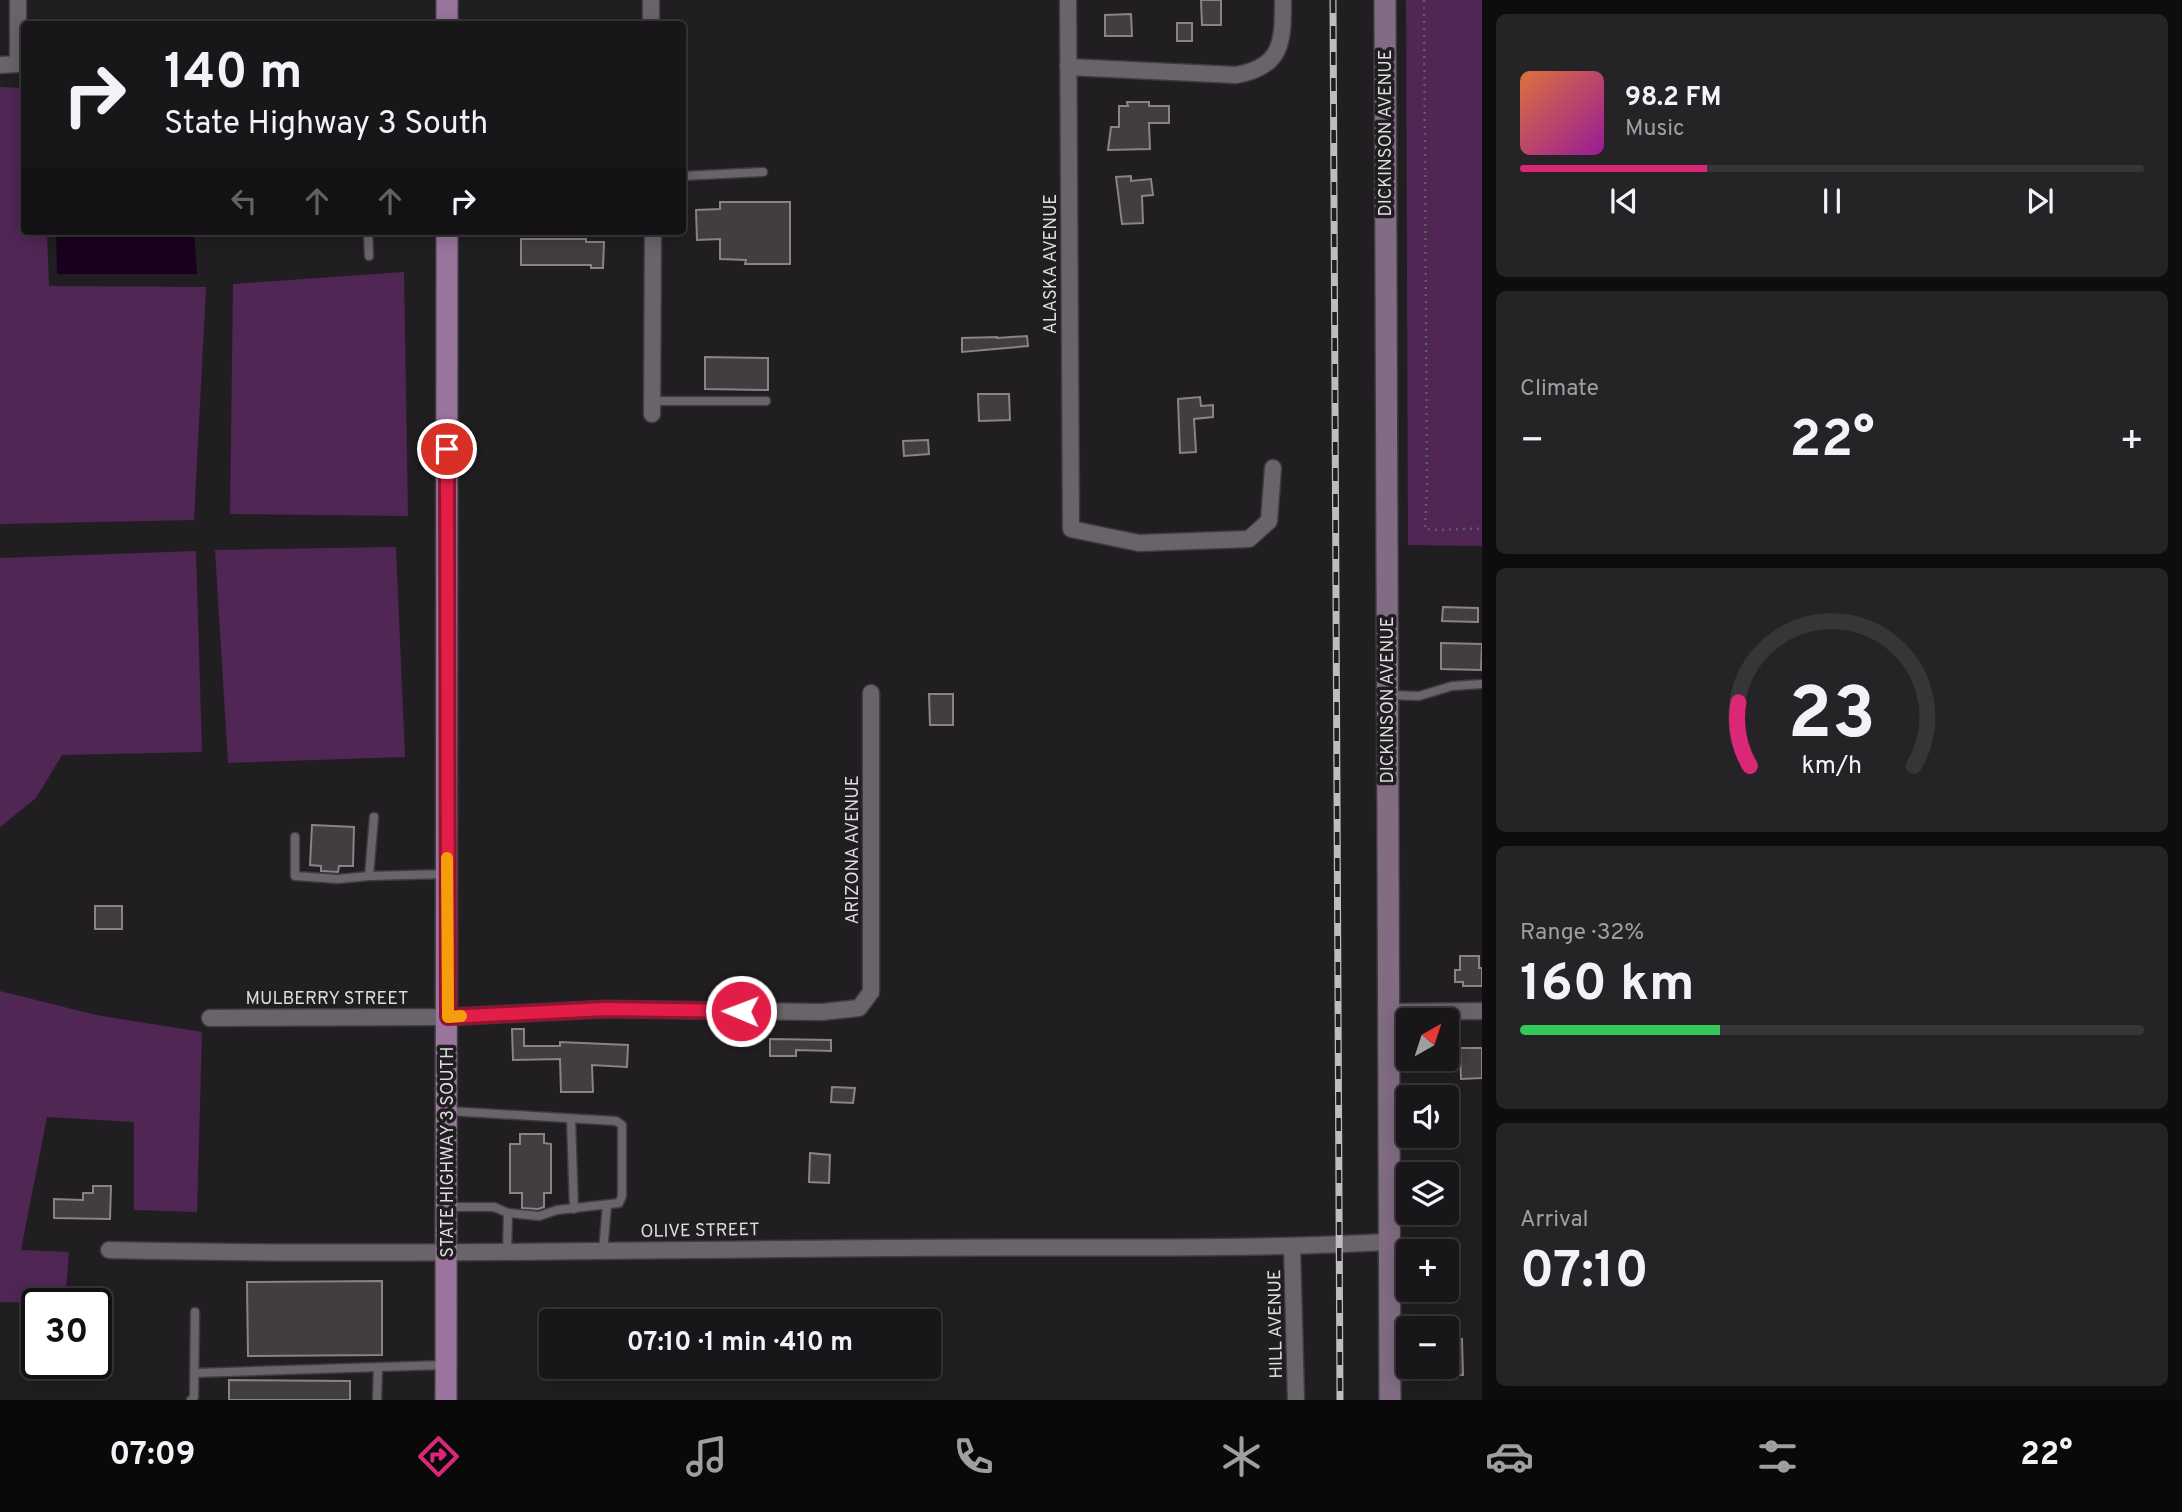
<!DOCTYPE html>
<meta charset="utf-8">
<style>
:root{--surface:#191619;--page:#262326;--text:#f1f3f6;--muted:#9f9fa2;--line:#373538;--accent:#db2777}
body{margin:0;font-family:Overpass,sans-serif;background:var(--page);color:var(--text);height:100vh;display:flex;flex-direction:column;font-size:26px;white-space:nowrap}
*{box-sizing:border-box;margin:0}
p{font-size:23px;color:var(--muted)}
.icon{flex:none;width:38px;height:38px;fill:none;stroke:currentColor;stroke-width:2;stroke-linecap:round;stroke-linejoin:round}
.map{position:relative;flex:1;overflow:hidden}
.drawer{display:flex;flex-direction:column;gap:14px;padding:14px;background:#0e0c0e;width:700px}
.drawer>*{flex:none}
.guide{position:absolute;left:21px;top:21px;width:665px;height:214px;border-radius:7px;box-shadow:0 4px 18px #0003,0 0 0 2px var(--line);background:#191619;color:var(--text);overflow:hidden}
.needle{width:46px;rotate:39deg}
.tools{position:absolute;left:1396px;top:1008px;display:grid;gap:14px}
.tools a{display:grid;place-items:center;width:63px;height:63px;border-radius:7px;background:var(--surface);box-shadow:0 4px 18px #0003,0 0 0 2px var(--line);font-size:35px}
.speed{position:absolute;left:21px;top:1288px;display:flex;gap:14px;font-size:35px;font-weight:700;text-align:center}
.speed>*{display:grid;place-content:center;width:91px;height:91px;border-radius:50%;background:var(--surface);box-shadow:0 4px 18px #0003,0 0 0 2px var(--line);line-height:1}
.speed .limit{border:4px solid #111;border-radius:10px;background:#fff;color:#111}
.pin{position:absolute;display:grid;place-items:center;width:60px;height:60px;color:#fff;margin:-30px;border:4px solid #fff;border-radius:50%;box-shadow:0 2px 7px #0007}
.me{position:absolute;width:77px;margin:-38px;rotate:271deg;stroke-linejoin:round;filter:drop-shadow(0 0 5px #0008)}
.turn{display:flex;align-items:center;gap:24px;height:147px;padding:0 28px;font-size:32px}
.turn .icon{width:91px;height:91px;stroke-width:2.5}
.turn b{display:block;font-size:49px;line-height:60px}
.lanes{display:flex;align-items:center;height:66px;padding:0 28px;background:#0003;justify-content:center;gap:35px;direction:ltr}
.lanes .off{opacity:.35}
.big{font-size:52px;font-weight:700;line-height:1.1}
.drawer .card{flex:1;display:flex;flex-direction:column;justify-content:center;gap:10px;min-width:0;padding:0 24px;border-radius:10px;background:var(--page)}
.drawer .dial{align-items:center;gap:0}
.dial svg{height:182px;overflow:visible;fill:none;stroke:var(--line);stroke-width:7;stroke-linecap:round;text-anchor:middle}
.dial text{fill:var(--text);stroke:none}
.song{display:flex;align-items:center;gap:21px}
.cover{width:84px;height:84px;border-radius:10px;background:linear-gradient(135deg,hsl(20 70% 55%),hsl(300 70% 35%))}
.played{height:7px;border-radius:4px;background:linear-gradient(90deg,var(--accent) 30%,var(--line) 30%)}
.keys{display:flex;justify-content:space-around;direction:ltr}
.heat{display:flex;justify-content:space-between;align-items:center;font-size:38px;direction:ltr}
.charge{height:10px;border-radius:5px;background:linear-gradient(90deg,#34c759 32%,var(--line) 0)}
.trip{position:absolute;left:539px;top:1309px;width:402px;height:70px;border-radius:7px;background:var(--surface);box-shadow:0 4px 18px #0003,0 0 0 2px var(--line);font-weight:700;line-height:70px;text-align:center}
.menu{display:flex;height:112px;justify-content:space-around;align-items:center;background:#0a090a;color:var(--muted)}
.menu .icon{width:49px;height:49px}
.menu .on{color:var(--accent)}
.menu b{font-size:32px;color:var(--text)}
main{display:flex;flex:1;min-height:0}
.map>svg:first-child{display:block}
.green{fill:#502655}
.water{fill:#19001e}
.building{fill:#413d41;stroke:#878387;stroke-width:2}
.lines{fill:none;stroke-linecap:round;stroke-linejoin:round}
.lane-casing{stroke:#3d3b3e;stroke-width:11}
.street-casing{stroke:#3d3b3e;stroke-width:19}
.secondary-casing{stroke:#3d3b3e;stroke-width:24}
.primary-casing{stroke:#3d3b3e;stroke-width:24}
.path{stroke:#605d60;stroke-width:2.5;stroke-dasharray:2 5;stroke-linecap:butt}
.lane{stroke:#686469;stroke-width:8}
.street{stroke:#686469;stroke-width:16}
.secondary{stroke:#816c83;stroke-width:21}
.primary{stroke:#99759e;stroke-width:21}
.rail-casing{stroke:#bebcbf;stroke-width:7}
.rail{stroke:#211e21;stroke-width:4.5;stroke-dasharray:13;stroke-linecap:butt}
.route-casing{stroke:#92132f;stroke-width:18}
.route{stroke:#e11d48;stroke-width:12}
.slow{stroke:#f59e0b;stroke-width:12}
.labels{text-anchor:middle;stroke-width:7;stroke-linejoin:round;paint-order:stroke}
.street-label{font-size:18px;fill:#dedcdf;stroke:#211e21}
</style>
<main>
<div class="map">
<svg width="1482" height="1400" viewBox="0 0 1482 1400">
<rect width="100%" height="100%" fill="#211e21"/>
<g class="green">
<path d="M1406,0H1482V546L1408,545Z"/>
<path d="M0,87L24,88V231H47L49,286L206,287L194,520L0,524Z"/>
<path d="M404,272L408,516L230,514L233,284Z"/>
<path d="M396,547L405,757L228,763L215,550Z"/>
<path d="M196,551L202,752L62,755L36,798L0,827V558Z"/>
<path d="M0,991L96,1015L202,1032L197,1212L134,1210V1122L47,1117L21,1250L69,1252L65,1304L0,1302Z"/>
</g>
<path class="water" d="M56,231H194L197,274H57Z"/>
<g class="building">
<path d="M1201,0H1221V25H1202Z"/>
<path d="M1131,14L1132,36H1105V15Z"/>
<rect x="1177" y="23" width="15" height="18"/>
<path d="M1127,102H1149V106H1169V123H1149L1150,149L1108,150L1111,127H1119V106H1128Z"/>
<path d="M1131,176V181L1151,179L1153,195L1142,196L1143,223L1122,224L1116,177Z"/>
<path d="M720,202H790V264H745L746,260L720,259V239L697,240L696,210L720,209Z"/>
<path d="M521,239H586V242H604L603,268H591V265H521Z"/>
<path d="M1027,336L1028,346L962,352V338L997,337V338Z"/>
<path d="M705,357L768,358V390L705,389Z"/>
<path d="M978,394H1009L1010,420L979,421Z"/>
<path d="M1200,397L1201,406L1213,405V417L1194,419L1196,452L1180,453L1178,399Z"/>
<path d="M928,440L929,454L904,456L903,441Z"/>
<path d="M1443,607L1478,608V622L1442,621Z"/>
<path d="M1441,643L1482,644L1481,670L1441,669Z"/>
<path d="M929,694H953V725H930Z"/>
<path d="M312,825L354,827L353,866H339L338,872L321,871V866L310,865Z"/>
<rect x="95" y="906" width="27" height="23"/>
<path d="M1460,956H1479V968H1482V986H1463V982H1455V970H1460Z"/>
<path d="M512,1029H524V1046H560V1042L628,1045L627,1067L592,1065L593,1092H561L560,1059L513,1060Z"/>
<path d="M770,1039L831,1040V1051L796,1050V1056H770Z"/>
<path d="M1460,1048H1482V1078L1461,1079Z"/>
<path d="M832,1087L855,1088L853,1103L831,1102Z"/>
<path d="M520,1134H544V1143L551,1144V1193H544V1207L538,1209L522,1208V1193H510V1144H520Z"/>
<path d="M810,1153L830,1155L829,1183L809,1182Z"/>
<path d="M93,1186H111L110,1219L54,1218V1199L83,1200V1193H93Z"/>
<path d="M382,1281V1355L248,1356L247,1282Z"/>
<path d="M1447,1339H1462L1463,1375H1447Z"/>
<path d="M229,1380L350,1381V1400H229Z"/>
</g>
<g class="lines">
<g class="lane-casing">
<g id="lane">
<path d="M682,176L763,172"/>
<path d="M368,231L369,256"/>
<path d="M652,401H766"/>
<path d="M1390,695L1419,696L1452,686L1482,684"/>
<path d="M374,817L369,876L445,874"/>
<path d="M295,837V876L338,879L369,876"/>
<path d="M448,1111L616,1121L622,1125V1196L619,1203L557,1210L539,1216L508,1213L494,1207H449"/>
<path d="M571,1119L574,1209"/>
<path d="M603,1251L607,1205"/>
<path d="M507,1252L508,1213"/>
<path d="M195,1373L444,1365"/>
<path d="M191,1400L194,1397L195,1312"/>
<path d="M377,1400L378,1367"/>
</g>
</g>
<g class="street-casing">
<g id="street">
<path d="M651,0V24"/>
<path d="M1068,0L1071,529L1139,543L1249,539L1269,521L1273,468"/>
<path d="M0,65L18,64V0"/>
<path d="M1068,67L1236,75C1283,67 1283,41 1283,0"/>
<path d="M652,414L653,231"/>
<path d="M1388,1012L1482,1011"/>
<path d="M210,1018L448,1017L606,1009L822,1012L859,1008L871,992V693"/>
<path d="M1292,1247L1296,1400"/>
<path d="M109,1250C368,1256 628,1250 887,1248C1054,1246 1221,1251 1388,1242"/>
</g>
</g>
<g class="secondary-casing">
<path id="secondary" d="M1385,0L1390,1400"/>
</g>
<g class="primary-casing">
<g id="primary">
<path d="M447,0V24"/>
<path d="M446,1400L447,231"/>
</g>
</g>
<path class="path" d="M1424,0L1427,484L1425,529C1444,531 1463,528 1482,529"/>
<use href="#lane" class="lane"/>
<use href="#street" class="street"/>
<use href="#secondary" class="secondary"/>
<use href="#primary" class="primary"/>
<g class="rail-casing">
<path id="rail" d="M1333,0L1340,1400"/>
</g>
<use href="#rail" class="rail"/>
</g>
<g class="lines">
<g class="route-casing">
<path id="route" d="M447,449L448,1017L606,1009L741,1011"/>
</g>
<use href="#route" class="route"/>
<path class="slow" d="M447,858L448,1017L461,1016"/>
</g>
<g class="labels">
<g class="street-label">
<text transform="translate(1385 133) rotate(-90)" y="6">DICKINSON AVENUE</text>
<text transform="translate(1050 264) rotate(-90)" y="6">ALASKA AVENUE</text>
<text transform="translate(1387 700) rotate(-90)" y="6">DICKINSON AVENUE</text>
<text transform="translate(852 850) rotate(-90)" y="6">ARIZONA AVENUE</text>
<text x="327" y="1004">MULBERRY STREET</text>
<text transform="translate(447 1152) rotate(-90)" y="6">STATE HIGHWAY 3 SOUTH</text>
<text transform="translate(700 1230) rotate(-1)" y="6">OLIVE STREET</text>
<text transform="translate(1275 1324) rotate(-91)" y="6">HILL AVENUE</text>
</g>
</g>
</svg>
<div class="tools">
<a><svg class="needle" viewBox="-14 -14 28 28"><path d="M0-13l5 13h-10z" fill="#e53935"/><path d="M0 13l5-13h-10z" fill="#9f9fa2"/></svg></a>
<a><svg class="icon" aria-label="sound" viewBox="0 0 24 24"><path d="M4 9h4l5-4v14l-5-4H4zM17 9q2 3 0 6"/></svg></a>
<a><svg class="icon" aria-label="layers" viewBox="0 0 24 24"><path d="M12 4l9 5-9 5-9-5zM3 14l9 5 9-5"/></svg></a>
<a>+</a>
<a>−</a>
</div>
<div class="speed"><div class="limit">30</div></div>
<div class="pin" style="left:447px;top:449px;background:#d93025"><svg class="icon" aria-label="arrive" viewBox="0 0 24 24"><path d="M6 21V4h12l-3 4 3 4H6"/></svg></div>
<svg class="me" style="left:741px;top:1011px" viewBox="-20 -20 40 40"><circle r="17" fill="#e11d48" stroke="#fff" stroke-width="3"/><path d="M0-11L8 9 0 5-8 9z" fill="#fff"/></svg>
<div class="trip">07:10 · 1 min · 410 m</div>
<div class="guide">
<div class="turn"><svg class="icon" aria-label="right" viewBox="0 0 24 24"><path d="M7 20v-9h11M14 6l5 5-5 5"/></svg><div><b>140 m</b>State Highway 3 South</div></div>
<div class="lanes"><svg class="icon off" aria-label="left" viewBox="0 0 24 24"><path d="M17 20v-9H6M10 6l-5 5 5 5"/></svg><svg class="icon off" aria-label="ahead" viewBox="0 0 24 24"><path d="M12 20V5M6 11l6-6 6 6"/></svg><svg class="icon off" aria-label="ahead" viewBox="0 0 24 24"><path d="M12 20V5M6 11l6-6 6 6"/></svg><svg class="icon" aria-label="right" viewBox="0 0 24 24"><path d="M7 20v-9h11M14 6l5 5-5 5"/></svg></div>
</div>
</div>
<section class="drawer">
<div class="card">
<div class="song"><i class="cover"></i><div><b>98.2 FM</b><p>Music</p></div></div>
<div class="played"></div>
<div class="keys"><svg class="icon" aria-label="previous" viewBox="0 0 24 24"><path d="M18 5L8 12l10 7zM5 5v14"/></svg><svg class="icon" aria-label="pause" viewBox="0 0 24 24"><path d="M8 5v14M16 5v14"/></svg><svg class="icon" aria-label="next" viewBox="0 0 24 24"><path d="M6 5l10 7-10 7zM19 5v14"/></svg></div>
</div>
<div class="card"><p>Climate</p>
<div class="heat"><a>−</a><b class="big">22°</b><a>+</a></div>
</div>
<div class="card dial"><svg viewBox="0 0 100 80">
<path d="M14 69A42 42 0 1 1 86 69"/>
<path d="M14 69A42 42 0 0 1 9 41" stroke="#db2777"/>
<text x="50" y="56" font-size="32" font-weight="700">23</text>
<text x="50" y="72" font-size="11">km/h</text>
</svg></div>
<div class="card"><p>Range · 32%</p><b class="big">160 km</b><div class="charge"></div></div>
<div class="card"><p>Arrival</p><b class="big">07:10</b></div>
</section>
</main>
<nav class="menu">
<b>07:09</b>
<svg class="icon on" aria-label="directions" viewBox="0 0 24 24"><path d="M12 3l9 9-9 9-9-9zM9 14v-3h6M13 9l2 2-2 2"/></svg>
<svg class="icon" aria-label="music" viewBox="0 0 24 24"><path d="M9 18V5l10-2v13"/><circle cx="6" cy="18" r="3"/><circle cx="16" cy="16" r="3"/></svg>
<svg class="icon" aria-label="phone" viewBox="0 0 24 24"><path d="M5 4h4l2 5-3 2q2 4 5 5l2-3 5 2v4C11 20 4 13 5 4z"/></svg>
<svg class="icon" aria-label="climate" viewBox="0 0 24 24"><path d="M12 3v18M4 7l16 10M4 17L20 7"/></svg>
<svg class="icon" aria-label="car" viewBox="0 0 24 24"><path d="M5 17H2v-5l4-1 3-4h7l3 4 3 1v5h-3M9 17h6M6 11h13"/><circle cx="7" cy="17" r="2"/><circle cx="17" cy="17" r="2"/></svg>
<svg class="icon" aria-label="filters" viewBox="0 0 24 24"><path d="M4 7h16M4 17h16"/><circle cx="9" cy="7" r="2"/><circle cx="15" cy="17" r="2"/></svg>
<b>22°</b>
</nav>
